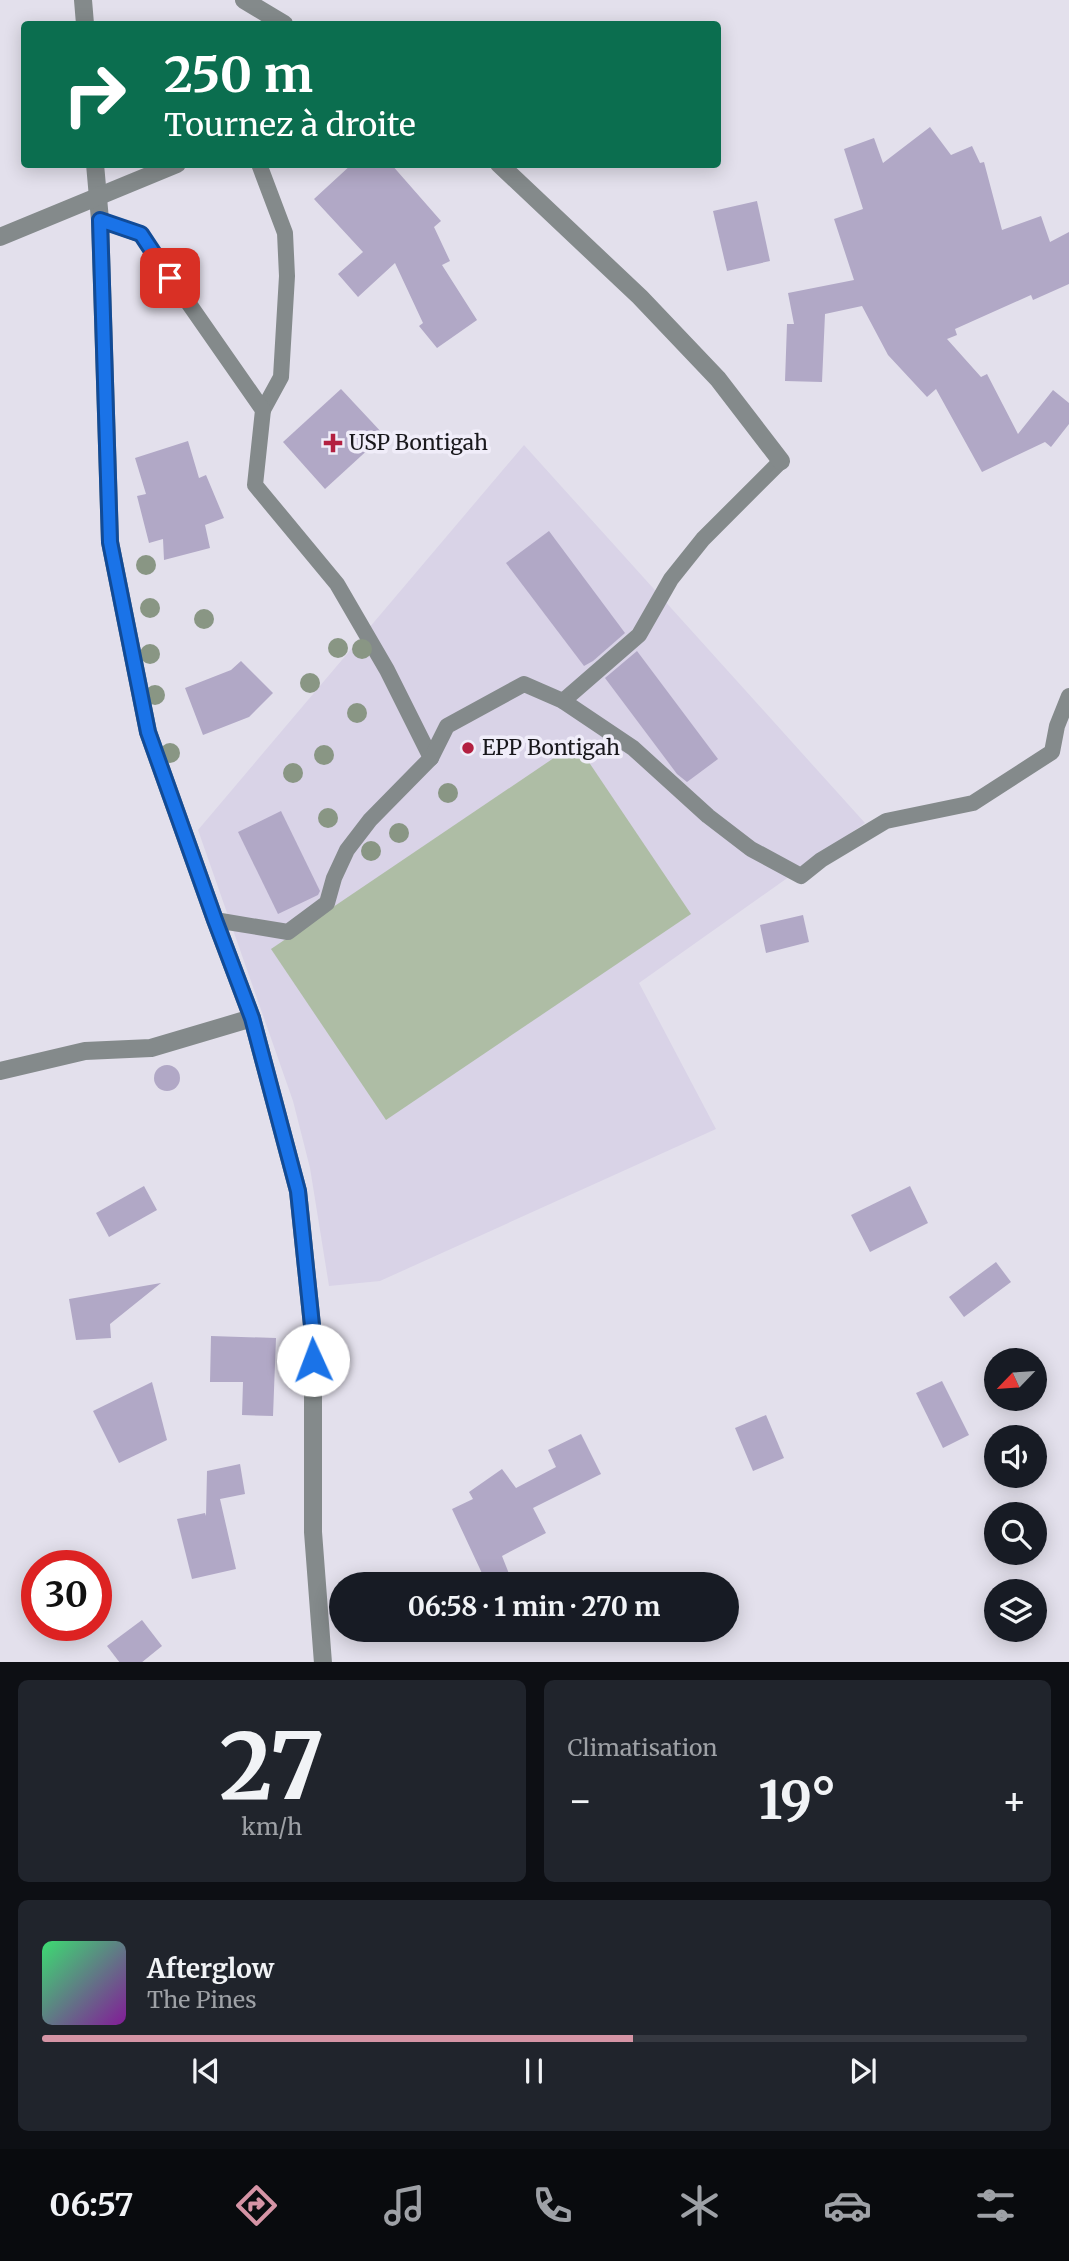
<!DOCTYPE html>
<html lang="fr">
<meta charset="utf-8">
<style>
:root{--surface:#171b24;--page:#20242c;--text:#f1f3f6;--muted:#9ea1a6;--line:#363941;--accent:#d594a5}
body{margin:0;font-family:Merriweather,serif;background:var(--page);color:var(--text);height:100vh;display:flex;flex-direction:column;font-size:26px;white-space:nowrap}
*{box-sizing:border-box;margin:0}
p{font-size:23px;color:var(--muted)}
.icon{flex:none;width:38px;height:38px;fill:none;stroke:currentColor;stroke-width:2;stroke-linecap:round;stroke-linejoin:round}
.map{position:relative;height:1662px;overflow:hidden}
.drawer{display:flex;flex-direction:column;gap:18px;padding:18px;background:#0d0f14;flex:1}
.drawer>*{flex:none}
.guide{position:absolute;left:21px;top:21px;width:700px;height:147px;border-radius:7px;box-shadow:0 4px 18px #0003;background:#0b6e4f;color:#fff;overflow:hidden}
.needle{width:46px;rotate:245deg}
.controls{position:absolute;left:984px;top:1348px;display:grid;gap:14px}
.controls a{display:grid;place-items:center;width:63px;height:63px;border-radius:50%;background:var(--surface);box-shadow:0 4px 18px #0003;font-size:35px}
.speed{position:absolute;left:21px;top:1550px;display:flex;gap:14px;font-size:35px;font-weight:700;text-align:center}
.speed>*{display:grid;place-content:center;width:91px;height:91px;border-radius:50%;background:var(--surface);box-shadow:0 4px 18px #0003;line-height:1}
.speed .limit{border:10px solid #d22;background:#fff;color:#111}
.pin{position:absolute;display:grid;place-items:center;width:60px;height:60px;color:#fff;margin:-30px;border-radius:14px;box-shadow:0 4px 10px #0006}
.me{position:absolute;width:77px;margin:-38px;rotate:358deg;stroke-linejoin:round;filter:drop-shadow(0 0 5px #0008)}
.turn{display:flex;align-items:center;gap:24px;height:147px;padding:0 28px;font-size:32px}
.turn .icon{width:91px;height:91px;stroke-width:2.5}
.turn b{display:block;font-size:49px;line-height:60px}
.big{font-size:52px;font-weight:700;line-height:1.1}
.drawer .widget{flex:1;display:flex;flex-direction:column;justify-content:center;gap:10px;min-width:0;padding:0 24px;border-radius:10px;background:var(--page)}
.drawer .dial{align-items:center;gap:0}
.dial b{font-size:91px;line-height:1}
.song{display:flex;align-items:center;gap:21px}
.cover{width:84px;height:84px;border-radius:10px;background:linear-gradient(135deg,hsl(140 70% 55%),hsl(290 70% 35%))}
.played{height:7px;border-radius:4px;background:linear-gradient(90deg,var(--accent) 60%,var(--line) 60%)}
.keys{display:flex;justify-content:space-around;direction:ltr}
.heat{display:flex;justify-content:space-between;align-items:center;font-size:38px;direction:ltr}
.drawer .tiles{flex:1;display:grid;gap:18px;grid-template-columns:1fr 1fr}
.widget:last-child{grid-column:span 2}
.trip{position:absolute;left:329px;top:1572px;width:410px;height:70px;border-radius:35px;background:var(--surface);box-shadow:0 4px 18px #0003;font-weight:700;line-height:70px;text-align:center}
.tabs{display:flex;height:112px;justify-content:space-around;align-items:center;background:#090b0e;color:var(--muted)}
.tabs .icon{width:49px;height:49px}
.tabs .selected{color:var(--accent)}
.tabs b{font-size:32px;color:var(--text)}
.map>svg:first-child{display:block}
.built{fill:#d9d3e7}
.green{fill:#aebda5}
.building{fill:#b1a8c6}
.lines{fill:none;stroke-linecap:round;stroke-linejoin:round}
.lane{stroke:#848a8b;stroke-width:16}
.street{stroke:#848a8b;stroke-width:18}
.tree{fill:#899684}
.route-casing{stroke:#114b97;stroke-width:18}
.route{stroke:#1a73e8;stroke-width:12}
.poi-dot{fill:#b32041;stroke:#f0edf9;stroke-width:2.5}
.labels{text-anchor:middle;stroke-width:7;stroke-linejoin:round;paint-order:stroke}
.poi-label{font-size:21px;fill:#19181c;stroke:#f0edf9;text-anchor:start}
</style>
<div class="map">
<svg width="1069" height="1663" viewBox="0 0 1069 1663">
<rect width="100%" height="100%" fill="#e3e0ec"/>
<path class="built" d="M524,445L865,823L639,983L716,1129L380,1281L329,1286L310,1168L293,1101L198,830Z"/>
<path class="green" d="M576,743L691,914L386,1120L271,949Z"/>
<g class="building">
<path d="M930,127L951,155L972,146L980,163L984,162L1002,230L1041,216L1050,242L1069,232V284L1033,300L1031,295L955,329L957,335L947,339L981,377L987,374L1018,434L1053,390L1069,403V424L1051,447L1045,442L982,472L936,389L927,397L888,355L862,306L825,314L822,382L785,381L787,324H794L788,293L854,280L834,219L863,209L844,149L874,138L883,163Z"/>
<path d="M352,164H391L441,221L434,227L450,261L442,265L477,320L437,348L419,326L423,323L395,263L358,297L338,274L363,252L314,199Z"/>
<path d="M757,201L770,261L727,271L713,211Z"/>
<path d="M341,389L384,435L325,489L283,442Z"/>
<path d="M188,441L199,478L206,475L224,518L205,525L210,548L164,560L163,539L149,543L137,496L146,494L135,458Z"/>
<path d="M549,531L625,633L593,661L584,666L506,563Z"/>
<path d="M637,651L718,759L687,782L677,774L605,678Z"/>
<path d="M241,661L273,693L249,717L203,735L185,688L231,670Z"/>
<path d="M281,811L320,891L318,895L278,914L238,832Z"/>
<path d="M803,915L809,942L766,953L760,925Z"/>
<circle cx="167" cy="1078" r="13"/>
<path d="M144,1186L157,1210L109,1237L96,1213Z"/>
<path d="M910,1186L928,1223L870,1252L851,1215Z"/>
<path d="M996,1262L1011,1282L964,1317L949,1297Z"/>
<path d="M161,1283L110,1324L111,1338L76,1340L69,1299Z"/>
<path d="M211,1336L276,1338L273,1416L242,1415L243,1382H210Z"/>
<path d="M942,1381L969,1435L943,1448L916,1393Z"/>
<path d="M152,1382L167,1440L119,1463L93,1411Z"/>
<path d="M766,1415L784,1458L753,1471L735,1428Z"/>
<path d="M581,1434L601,1474L533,1508L546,1533L502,1556L513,1584H487L452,1509L473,1499L469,1492L502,1469L516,1488L556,1467L548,1450Z"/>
<path d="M240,1464L245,1494L220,1499L236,1569L192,1579L177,1519L205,1513L206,1516L207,1471Z"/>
<path d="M142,1620L162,1646L141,1663H120L107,1646Z"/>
</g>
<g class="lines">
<g class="lane">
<path d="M259,164L285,233L287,276L281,377L263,410"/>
<path d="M100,220L141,235L263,410L255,485L337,584L387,670L431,758"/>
<path d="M563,701L639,635L671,579L703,539L781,461"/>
<path d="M215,920L288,932L327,903L334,878L347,850L370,820L431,758L447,726L524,684L563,701L633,748L708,816L751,849L801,876L821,860L886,821L973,803L1052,752L1057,726L1069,696"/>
</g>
<g class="street">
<path d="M83,0L85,24"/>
<path d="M244,0L284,24"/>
<path d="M95,164L100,220L110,542L148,732L215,920L252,1018L298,1191L313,1335V1532L323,1663"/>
<path d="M499,164L640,297L718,379L781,461"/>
<path d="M0,237L177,164"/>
<path d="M0,1071L85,1051L151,1048L252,1018"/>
</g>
</g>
<g class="tree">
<circle cx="146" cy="565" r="10"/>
<circle cx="150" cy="608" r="10"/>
<circle cx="204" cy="619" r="10"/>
<circle cx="338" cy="648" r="10"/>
<circle cx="362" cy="649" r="10"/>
<circle cx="150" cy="654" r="10"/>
<circle cx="310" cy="683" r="10"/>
<circle cx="155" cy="695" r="10"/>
<circle cx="357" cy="713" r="10"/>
<circle cx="170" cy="753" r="10"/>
<circle cx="324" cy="755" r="10"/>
<circle cx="293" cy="773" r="10"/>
<circle cx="448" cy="793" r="10"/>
<circle cx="328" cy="818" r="10"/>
<circle cx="399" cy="833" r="10"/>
<circle cx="371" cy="851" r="10"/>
</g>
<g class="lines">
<g class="route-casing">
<path id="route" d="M170,278L141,234L100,220L110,542L148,732L215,920L252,1018L298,1191L313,1335V1360"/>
</g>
<use href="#route" class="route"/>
</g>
<g class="poi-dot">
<path d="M329.5 432.5h7v7h7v7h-7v7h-7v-7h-7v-7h7z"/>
<circle cx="468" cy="748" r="7"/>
</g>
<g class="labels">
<g class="poi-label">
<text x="349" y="450">USP Bontigah</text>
<text x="482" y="755">EPP Bontigah</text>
</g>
</g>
</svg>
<div class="controls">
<a><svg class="needle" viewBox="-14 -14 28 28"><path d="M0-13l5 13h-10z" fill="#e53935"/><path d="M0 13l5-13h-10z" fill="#9ea1a6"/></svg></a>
<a><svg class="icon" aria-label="sound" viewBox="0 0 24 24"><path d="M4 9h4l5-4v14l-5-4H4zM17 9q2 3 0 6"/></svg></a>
<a><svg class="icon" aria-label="search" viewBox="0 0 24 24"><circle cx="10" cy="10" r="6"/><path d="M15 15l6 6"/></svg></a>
<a><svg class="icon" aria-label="layers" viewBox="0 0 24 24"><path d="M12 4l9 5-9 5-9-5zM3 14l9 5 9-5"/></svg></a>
</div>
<div class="speed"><div class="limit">30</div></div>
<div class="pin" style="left:170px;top:278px;background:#d93025"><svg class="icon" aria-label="arrive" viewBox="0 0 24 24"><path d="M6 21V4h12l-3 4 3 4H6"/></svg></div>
<svg class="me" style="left:313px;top:1360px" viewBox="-20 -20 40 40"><circle r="19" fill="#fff"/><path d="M0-13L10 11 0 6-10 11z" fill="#1a73e8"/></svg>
<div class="trip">06:58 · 1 min · 270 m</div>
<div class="guide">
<div class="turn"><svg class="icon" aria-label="right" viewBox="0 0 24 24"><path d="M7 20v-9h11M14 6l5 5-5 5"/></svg><div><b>250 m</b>Tournez à droite</div></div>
</div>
</div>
<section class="drawer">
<div class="tiles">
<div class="widget dial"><b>27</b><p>km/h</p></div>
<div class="widget"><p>Climatisation</p>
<div class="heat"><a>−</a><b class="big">19°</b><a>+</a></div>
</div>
<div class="widget">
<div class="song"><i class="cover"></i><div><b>Afterglow</b><p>The Pines</p></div></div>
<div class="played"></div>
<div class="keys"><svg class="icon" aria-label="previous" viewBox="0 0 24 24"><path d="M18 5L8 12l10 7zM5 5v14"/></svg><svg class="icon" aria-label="pause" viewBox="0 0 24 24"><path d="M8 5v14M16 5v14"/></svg><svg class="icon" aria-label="next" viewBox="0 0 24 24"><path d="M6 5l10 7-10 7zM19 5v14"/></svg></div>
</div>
</div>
</section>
<nav class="tabs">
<b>06:57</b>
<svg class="icon selected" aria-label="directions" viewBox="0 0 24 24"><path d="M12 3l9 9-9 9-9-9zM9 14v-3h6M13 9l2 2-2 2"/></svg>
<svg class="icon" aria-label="music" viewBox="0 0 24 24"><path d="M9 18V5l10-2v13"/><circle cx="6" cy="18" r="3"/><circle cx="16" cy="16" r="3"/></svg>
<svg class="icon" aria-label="phone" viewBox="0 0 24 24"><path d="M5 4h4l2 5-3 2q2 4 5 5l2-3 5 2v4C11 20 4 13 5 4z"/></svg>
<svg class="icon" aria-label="climate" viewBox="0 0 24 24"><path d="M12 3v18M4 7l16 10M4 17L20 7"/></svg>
<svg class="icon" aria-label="car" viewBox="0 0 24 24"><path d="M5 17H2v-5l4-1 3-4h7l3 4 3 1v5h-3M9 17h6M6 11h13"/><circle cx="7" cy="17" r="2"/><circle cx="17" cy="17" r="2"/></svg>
<svg class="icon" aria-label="filters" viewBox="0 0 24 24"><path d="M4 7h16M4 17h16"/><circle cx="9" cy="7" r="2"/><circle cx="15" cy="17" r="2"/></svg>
</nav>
